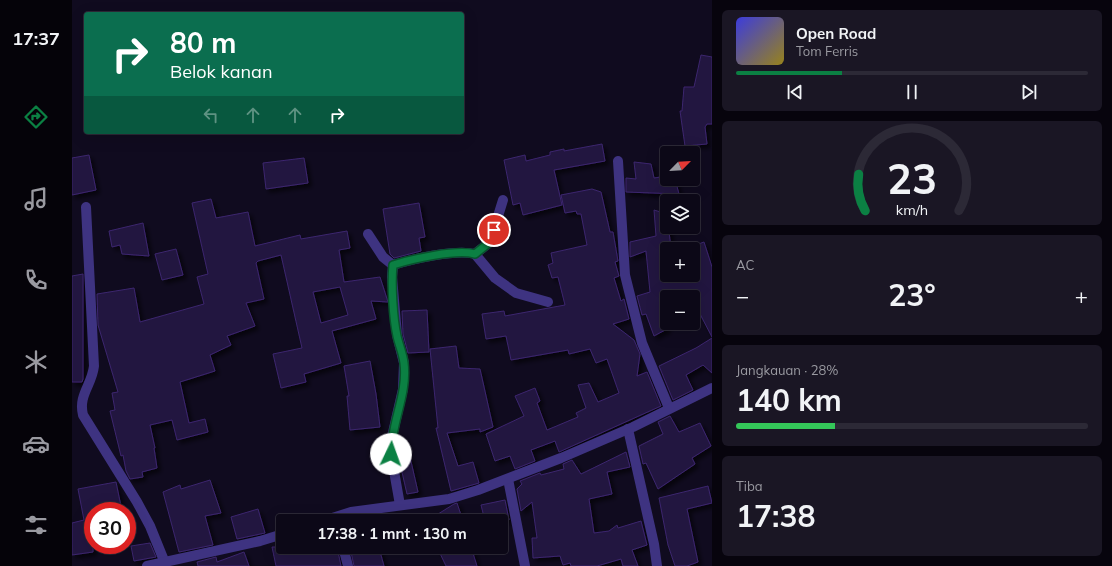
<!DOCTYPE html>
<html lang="id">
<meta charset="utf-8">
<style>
:root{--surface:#0c0817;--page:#1a1624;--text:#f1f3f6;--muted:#9a9aa1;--line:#2c2936;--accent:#0b8043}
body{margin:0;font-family:Mulish,sans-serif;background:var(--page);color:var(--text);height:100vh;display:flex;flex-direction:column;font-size:15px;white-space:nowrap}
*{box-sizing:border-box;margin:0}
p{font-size:13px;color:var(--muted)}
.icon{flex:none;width:22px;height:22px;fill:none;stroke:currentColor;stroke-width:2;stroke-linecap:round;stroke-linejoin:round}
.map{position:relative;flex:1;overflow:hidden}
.side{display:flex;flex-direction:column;gap:10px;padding:10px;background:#07040d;width:400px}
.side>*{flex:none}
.banner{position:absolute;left:12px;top:12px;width:380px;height:122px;border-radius:4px;box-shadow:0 4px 16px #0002,0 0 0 1px var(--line);background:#0b6e4f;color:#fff;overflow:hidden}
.needle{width:26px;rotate:66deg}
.fabs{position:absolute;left:588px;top:146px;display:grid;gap:8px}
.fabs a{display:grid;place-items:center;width:40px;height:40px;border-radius:4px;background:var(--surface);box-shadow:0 4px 16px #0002,0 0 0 1px var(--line);font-size:20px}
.speed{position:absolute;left:12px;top:502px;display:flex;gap:8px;font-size:20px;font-weight:700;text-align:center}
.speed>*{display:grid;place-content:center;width:52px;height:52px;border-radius:50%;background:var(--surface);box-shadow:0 4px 16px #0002,0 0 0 1px var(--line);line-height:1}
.speed .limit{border:6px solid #d22;background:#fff;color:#111}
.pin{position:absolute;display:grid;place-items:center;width:34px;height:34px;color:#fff;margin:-17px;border:2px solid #fff;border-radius:50%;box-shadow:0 1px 4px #0007}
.me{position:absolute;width:44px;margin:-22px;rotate:3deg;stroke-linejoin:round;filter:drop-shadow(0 0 3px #0008)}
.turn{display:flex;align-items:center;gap:14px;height:84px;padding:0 20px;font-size:18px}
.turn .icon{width:52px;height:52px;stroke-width:2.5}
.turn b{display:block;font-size:28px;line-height:34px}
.lanes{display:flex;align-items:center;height:38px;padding:0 20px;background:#0003;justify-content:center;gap:20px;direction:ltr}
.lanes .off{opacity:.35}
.big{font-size:30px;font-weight:700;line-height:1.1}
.side .card{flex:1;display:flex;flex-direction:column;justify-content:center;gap:6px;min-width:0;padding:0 14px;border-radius:6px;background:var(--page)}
.side .dial{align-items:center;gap:0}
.dial svg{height:104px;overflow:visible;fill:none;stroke:var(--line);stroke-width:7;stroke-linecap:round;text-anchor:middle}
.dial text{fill:var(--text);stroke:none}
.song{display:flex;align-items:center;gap:12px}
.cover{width:48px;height:48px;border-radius:6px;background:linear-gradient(135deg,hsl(240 70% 55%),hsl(50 70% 35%))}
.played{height:4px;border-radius:2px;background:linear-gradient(90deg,var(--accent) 30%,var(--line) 30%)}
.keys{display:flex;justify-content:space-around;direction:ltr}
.heat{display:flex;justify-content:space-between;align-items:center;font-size:22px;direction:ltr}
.charge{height:6px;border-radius:3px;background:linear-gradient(90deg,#34c759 28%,var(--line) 0)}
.trip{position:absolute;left:204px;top:514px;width:232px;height:40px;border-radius:4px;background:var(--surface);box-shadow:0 4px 16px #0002,0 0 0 1px var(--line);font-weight:700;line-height:40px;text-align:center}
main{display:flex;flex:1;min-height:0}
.dock{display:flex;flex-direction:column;width:72px;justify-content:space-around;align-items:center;background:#050309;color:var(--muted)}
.dock .icon{width:28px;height:28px}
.dock .on{color:var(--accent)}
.dock b{font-size:18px;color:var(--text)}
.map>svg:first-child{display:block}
.building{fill:#231641;stroke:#3c266e;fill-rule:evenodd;filter:url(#shadow)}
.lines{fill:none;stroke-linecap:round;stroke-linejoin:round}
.street{stroke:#3e3381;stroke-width:10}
.route-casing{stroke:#07532c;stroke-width:10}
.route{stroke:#0b8043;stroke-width:7}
</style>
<main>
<nav class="dock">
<b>17:37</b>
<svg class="icon on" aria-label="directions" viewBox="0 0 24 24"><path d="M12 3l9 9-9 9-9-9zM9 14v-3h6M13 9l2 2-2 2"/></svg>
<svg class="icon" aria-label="music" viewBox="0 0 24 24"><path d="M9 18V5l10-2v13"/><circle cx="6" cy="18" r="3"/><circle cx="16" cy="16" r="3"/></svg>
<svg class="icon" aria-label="phone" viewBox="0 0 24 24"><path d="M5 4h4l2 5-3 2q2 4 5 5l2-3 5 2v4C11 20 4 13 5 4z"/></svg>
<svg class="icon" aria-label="climate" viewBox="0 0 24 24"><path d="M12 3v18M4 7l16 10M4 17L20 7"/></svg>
<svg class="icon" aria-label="car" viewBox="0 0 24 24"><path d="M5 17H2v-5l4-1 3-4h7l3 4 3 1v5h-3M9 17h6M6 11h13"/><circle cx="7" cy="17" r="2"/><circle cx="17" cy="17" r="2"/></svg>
<svg class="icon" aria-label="filters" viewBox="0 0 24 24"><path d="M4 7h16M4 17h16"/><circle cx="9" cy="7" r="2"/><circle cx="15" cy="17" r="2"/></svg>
</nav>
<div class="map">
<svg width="640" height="566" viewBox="0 0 640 566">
<defs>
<filter id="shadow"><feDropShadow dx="3.5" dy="3.5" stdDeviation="2" flood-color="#0009"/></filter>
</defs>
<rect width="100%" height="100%" fill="#100b1f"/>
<g class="building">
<path d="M629,55L640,57V124H635L633,127L635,144L613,146L608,111H610L612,87H622Z"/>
<path d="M530,144L533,161L482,170L490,205L451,215L448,203L441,205L432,160L453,155L454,161L478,155V152L492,149V151Z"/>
<path d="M17,155L24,190L0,195V158Z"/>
<path d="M232,158L236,183L194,189L191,163Z"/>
<path d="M562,162L579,164L582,178L595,176V179H603L607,194L554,192V178L564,179Z"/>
<path d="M520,189L529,192L538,232H541L546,261L543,262L547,276L542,278L549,301L552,299L557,319L541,324L562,340L568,354L565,376L575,372L589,406L487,452L483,441L459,450L463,461L443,469L438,456L423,461L414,434L452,416L443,396L463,388L468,401L465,403L475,430L506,417L504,413L514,408L506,385L517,383L526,402L547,393L535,359L524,363L518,349L497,354L496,350L439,360L434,336L414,339L410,314L432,311L433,316L493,305L486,277L480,278L476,265L481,263L479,253L515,245L509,214H505L504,211L493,213L489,195Z"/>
<path d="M139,199L144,218L176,212L183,246L228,235L229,239L275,231L278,248L267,250L272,282L308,277L316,302L299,301L304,319L260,331L269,363L232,374L234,382L209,388L201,354L230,348L209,255L186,261L184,263L192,299L174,303L183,326L155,336L159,345L138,355L143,371L108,382L117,423L133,419L136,432L105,440L100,420L78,425L83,448H82L85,468L70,472L71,477L58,479L54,471L51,455L49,456L38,411L43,410L40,393L46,392L26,325L25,294L62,288L68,322L132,304L125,277L136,274L120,203ZM268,287L276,315L249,323L241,292Z"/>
<path d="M347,203L353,237L347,238L349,251L322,258L318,254L311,209Z"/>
<path d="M582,210L595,214L599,249H595V275H621V246L632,242L640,267V337L628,314L621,316V297H595V329L582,336L574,314L570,315L565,296L578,292L574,251L558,257V242L584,236Z"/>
<path d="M71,223L77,256L50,254L48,245L40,247L37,231Z"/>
<path d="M104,249L111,275L90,280L83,254Z"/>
<path d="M11,274V379L10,382H0V276Z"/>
<path d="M355,310L357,352L336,353L331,334L330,311Z"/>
<path d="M640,338V373L631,365L614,375L621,390L601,400L587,366L624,348Z"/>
<path d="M384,346L387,368L408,369L421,427L408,432V429L375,433L386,466L401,462L407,483L379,491L364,428H366L358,349Z"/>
<path d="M298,361L304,394L308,427L278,430L275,396H277L272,366Z"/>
<path d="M598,416L607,432L628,423L639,446L620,458L623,464L586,489L574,463L571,464L567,446L591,434L586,422Z"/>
<path d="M554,452L558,467L535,472L540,494L517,499L522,533L537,531L545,525L546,528L569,521L575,545L560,550L566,566H551L549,559L525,566H499L498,563L491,565L488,556L461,558L460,538H465L460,502L449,511L445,489L450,484L448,481L468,473L469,475L492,469L491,464L500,460L509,474Z"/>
<path d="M338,457L346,492L335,494L327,459Z"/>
<path d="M138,480L149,513L133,516L141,545L107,552L91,492L108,485L109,489Z"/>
<path d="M44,482L50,511H21V552L0,555V523L12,520L6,489Z"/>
<path d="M636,486L640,503L615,509L626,562L615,566H603L596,545L587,498Z"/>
<path d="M433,500L437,520L413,521L409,505Z"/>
<path d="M385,503L391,521H355L382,504Z"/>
<path d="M186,509L193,533L165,539L159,517Z"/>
<path d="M78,543L84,557L62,561L59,546Z"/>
<path d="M200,547H265L269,566H204Z"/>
<path d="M278,547H291L292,552L307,548L312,566H282Z"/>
<path d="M365,547H399L405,566H374Z"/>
<path d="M172,552L177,566H126L125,562L144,557L145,562Z"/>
</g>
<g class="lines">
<g class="street">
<path d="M546,161L553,275L570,343L597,408"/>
<path d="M14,207L22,366C20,385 6,395 11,415L65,502L78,526L93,563"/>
<path d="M296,234L311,257L321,265"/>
<path d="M403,254L418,242L431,200"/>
<path d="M556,429L582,544L585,566"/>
<path d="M436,479L453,566"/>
<path d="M328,505L319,454V441L331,389L332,363L325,335L320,277L321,265C340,259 384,249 403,254L423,278L444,293L476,302"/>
<path d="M251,521L279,512L377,499L406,490L489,458L561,427L640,388"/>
<path d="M271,547L276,566"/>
<path d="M75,566L188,541L211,534"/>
</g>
</g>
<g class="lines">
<g class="route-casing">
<path id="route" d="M319,454C319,423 336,394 332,363C331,354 327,345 325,336C321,318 319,283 321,265C340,259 384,249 403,254L418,242L422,230"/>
</g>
<use href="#route" class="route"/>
</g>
</svg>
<div class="fabs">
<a><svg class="needle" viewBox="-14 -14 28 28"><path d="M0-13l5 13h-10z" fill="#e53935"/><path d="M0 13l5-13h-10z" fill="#9a9aa1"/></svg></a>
<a><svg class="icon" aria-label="layers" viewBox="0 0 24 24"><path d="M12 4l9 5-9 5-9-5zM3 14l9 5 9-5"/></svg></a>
<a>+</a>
<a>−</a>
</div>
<div class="speed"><div class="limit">30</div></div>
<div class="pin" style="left:422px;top:230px;background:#d93025"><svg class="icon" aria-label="arrive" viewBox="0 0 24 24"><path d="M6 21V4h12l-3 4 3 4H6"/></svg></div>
<svg class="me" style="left:319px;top:454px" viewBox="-20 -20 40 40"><circle r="19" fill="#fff"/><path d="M0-13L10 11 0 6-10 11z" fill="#0b8043"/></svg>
<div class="trip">17:38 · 1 mnt · 130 m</div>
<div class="banner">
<div class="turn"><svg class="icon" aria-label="right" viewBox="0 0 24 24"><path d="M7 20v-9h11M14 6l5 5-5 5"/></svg><div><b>80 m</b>Belok kanan</div></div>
<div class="lanes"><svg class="icon off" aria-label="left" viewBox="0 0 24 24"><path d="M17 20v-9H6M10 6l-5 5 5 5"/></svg><svg class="icon off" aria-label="ahead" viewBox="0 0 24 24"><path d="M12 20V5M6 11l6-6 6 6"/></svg><svg class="icon off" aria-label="ahead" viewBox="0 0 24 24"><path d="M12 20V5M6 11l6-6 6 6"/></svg><svg class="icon" aria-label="right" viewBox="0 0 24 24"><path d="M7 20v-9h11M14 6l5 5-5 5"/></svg></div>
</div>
</div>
<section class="side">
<div class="card">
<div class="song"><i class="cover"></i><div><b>Open Road</b><p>Tom Ferris</p></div></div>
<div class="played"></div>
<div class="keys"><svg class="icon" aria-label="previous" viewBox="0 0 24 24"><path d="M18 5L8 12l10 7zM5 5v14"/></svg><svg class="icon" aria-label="pause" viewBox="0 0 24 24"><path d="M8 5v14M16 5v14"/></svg><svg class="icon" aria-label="next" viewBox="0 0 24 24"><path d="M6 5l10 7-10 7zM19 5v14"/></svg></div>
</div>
<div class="card dial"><svg viewBox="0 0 100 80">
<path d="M14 69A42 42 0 1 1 86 69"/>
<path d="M14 69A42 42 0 0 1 9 41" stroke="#0b8043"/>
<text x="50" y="56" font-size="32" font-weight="700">23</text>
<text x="50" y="72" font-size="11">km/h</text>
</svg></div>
<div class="card"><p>AC</p>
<div class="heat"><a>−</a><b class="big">23°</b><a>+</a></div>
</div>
<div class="card"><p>Jangkauan · 28%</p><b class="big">140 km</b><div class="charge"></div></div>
<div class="card"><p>Tiba</p><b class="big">17:38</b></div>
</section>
</main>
